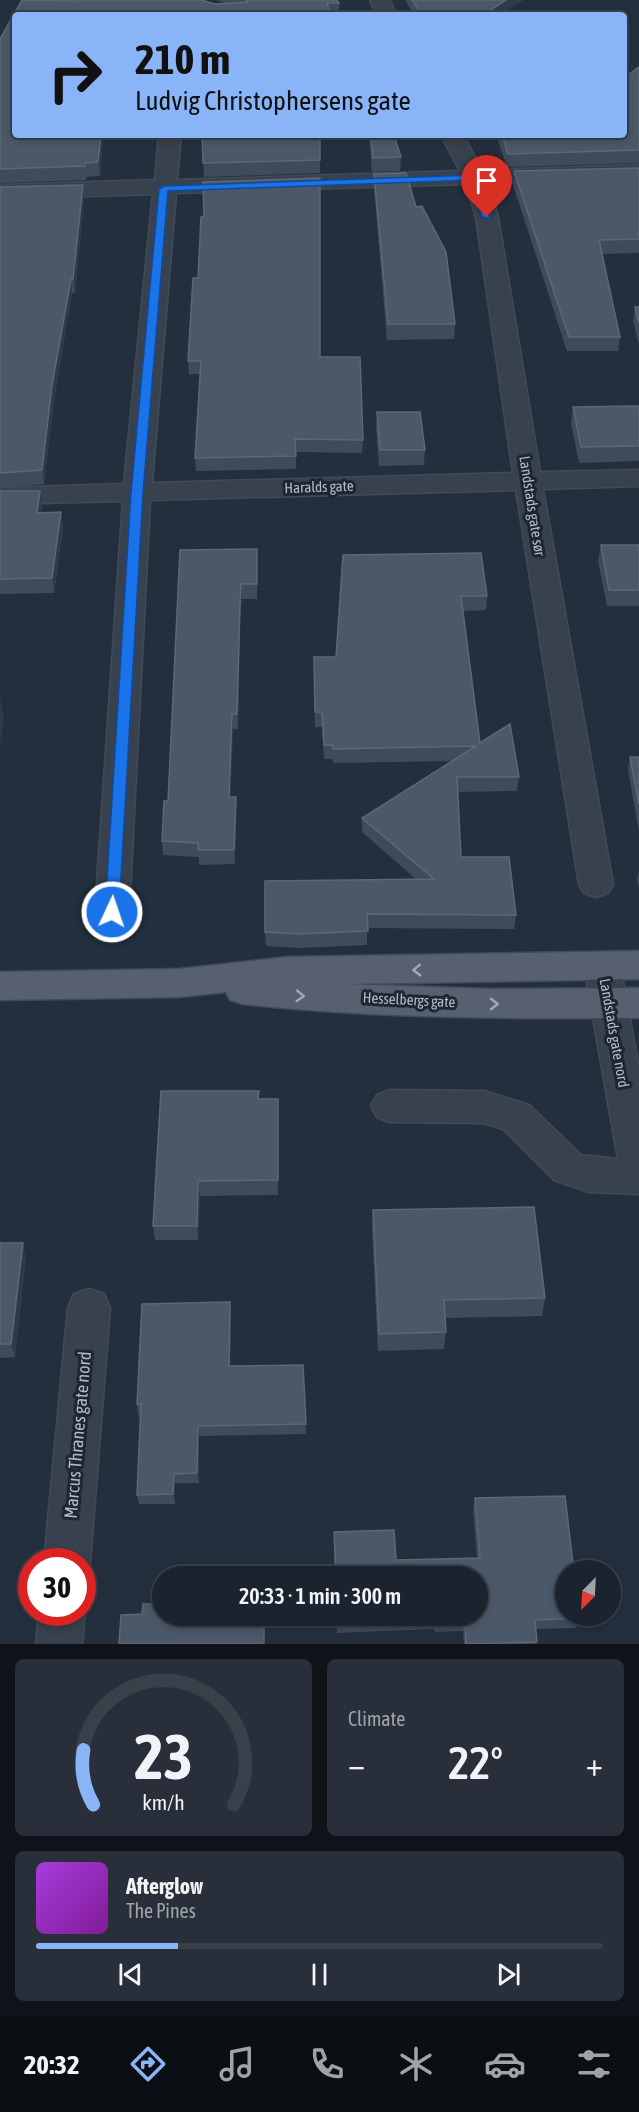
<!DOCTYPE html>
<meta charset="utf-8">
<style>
:root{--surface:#1b232e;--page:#282f3a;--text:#f1f3f6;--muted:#a0a4aa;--line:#39404a;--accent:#8ab4f8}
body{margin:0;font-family:"Asap Condensed",sans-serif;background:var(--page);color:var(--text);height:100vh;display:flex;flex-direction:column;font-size:22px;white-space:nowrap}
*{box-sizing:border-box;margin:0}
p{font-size:20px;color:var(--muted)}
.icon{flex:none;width:33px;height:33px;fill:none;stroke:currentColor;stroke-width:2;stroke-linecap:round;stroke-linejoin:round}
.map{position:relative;height:1644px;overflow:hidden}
.sheet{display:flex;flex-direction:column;gap:15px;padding:15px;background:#0f1319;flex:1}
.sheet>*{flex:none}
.banner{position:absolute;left:12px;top:12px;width:615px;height:126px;border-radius:6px;box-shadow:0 3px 9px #0003,0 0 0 2px var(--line);background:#8ab4f8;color:#111;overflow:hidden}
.needle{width:39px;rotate:204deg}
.buttons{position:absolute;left:555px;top:1560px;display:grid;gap:12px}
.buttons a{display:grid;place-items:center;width:66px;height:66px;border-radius:50%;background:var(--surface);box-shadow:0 3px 9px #0003,0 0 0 2px var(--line);font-size:30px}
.speed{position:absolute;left:18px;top:1548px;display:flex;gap:12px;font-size:30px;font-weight:700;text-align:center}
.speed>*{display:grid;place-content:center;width:78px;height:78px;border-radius:50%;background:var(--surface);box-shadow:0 3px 9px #0003,0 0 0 2px var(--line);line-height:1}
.speed .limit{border:9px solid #d22;background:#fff;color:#111}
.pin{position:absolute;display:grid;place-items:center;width:51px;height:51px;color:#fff;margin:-62px -26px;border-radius:50% 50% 50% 0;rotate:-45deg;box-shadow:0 0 6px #0007}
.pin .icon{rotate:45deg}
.me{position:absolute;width:66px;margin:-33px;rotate:3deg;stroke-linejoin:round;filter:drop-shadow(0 0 4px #0008)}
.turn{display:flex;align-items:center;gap:21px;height:126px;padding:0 24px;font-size:27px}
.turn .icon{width:78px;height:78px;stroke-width:2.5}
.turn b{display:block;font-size:42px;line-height:51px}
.big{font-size:45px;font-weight:600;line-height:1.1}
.sheet .widget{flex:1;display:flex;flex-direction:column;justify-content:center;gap:9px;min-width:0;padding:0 21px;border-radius:9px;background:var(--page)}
.sheet .dial{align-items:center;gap:0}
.dial svg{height:156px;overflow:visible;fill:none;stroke:var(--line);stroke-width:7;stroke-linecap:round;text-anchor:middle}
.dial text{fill:var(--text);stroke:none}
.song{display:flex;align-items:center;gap:18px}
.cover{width:72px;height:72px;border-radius:9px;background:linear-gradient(135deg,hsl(280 70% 55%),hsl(290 70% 35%))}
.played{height:6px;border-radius:3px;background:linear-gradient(90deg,var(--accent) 25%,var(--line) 25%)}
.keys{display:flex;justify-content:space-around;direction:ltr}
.heat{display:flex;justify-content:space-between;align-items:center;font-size:33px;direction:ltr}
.sheet .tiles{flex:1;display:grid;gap:15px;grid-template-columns:1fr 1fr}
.widget:last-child{grid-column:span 2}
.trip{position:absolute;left:152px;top:1566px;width:336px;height:60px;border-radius:30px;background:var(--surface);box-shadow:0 3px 9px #0003,0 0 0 2px var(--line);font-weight:600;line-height:60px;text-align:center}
.menu{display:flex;height:96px;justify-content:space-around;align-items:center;background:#0b0e12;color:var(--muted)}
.menu .icon{width:42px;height:42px}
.menu .active{color:var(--accent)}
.menu b{font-size:27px;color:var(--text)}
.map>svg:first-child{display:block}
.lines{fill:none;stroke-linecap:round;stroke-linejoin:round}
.minor-casing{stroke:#414a57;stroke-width:3}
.major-casing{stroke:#414a57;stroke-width:3}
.minor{fill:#38414e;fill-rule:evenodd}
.major{fill:#56606e;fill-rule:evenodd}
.wall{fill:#3f4b5c}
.shaded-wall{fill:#2f3b4b}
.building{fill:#4b5868;stroke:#5c6777;stroke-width:1.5}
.oneway{stroke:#a1aab7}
.route{fill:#1a73e8;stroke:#114b97;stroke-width:1.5}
.labels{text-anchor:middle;stroke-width:6;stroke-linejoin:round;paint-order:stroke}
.street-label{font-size:15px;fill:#b4bcc9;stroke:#1d2633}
.near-street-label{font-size:18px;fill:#b4bcc9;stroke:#1d2633}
</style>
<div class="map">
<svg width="639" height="1644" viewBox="0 0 639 1644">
<rect width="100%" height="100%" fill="#242f3e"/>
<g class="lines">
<g class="minor-casing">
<g id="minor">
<path d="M370,0H390L396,15H376Z"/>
<path d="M159,135H181L177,180L460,171L441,135H463L482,170L639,165V179L488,183L498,217L540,472L639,470V486L543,489L613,884L608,893L596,897L584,893L579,884L516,490L150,500L129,912L124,921L112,925L100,921L95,912L123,501L0,504V488L124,484L153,194L0,199V185L155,180ZM466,184L476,217L513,473L152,483L176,193Z"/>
<path d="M602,952L615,956L620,966L639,1068V1194L589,1192L554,1180L503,1129L484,1123L390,1122L377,1117L371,1106L377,1095L390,1090L484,1091L529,1105L581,1155L618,1159L584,966L589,956Z"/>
<path d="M89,1289L104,1294L110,1308L90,1562L82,1578V1562H44L68,1308L74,1294Z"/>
<path d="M82,1605L85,1612L82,1644H36L39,1612H82Z"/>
</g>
</g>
<g class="major-casing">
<path id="major" d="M639,951V979L345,984L490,989L639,988V1018C507,1019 375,1018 243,1004L230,1000L226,992L179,997L0,1000V972L179,969L288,957Z"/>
</g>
<use href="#minor" class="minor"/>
<use href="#major" class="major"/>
</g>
<g class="wall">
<path d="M22,0L83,1V0H201L215,4H227L216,0H337L339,3V15H15V135H103L100,176L86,177V180L0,183V39Z"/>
<path d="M405,0H523L500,15H414Z"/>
<path d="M639,67V163L507,167L496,135H624Z"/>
<path d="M202,135H320V173L204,177Z"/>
<path d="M369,135H394L401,157L400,171L372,172Z"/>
<path d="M639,168V253L602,254L620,337L618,351H567L513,185L514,171Z"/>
<path d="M374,174L416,207L455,324L454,339L387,340L374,189Z"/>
<path d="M83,185L84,198L75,293H72L54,400L44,484L0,488V187Z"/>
<path d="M635,307H639V345L633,321Z"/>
<path d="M320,357L363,440L362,453L296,452V469L196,471L195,458L200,374H189L188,361Z"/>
<path d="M573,407L639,411V461L579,463L571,423Z"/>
<path d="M377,412L425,450L424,465L379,466L376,428Z"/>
<path d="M0,491H40L42,505L41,513L61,512L63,527L54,593L0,594Z"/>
<path d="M601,545H639V606H607L598,561Z"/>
<path d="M257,549V599H242L240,618L238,729H233L230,797H236V812L235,864L199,865V857L163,855L162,841L168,801L180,550Z"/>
<path d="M343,555L487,596L486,610L463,611L480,743L519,777L517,791L457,792L461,857L516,915L514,929L367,928V945L299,948L266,946L265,932L417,880L362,832V818L453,761L333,763V759H324L322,727H315L314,657H336Z"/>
<path d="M630,757H639V832L628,770Z"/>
<path d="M639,870V889L637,879Z"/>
<path d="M259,1099L278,1114V1195L200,1196L198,1240H155L153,1226Z"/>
<path d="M373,1210L545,1298L542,1316L445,1318L446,1332L444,1349L378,1351L372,1229Z"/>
<path d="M0,1243L26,1257L15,1357L0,1358Z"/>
<path d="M230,1302L231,1313L230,1366L303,1365L306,1434L199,1436V1483H175V1504H139L137,1495L141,1415H138L137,1404Z"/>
<path d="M475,1498L566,1616H598L595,1624H577L576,1628L535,1629L536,1644H464L463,1631L434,1632V1629L337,1633V1616H477V1576H335L334,1543V1532L396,1560L477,1558L473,1509Z"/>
</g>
<g class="shaded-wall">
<path d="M506,0H523L500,15H483Z"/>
<path d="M101,135H103L100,176L98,162Z"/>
<path d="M83,185L84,198L75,293L73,279Z"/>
<path d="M71,279L72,293L54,400L44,484L42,470L52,385Z"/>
<path d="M40,491L42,505L39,527L37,513Z"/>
<path d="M61,512L63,527L54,593L52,578Z"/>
<path d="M241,584L242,599L240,618L238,729L237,714L240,604Z"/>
<path d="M0,697L4,718L0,745Z"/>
<path d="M232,714L233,729L230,812L229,797Z"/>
<path d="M236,797V812L235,864L234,850Z"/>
<path d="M198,1181L200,1196L198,1240L197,1226Z"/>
<path d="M23,1243L26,1257L15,1357L11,1344Z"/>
<path d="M230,1302L231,1313L230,1376L229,1366Z"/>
<path d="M198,1426L199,1436V1483L197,1473Z"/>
<path d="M174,1474L175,1483V1504L173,1494Z"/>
</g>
<g class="building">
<path d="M22,0L83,1V0H201L215,4L248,2L246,0H337L339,3H327L330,15H15V135H101L98,162L85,163V166L0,169V39Z"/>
<path d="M412,0H506L483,15H422Z"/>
<path d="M639,67V150L508,154L502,135H624V78Z"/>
<path d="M202,135H320V160L203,163Z"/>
<path d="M371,135H394L401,157L373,158Z"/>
<path d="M639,168V239L599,240L620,337H569L514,171Z"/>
<path d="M406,173L416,207L422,206L446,252L455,324H388L374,174Z"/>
<path d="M320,178V357H360L363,440L295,439L296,456L195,458L201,361H188L193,278H198L201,217H204L203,182Z"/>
<path d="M83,185L73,279H71L52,385L42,470L0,473V187Z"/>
<path d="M635,307H639V323Z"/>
<path d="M638,406L639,411V446L581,447L573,407Z"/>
<path d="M377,412H420L425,450H380Z"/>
<path d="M0,491H40L37,513L61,512L52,578L0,579Z"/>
<path d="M601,545H639V590H609Z"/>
<path d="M257,549V584H241L240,604L237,714H232L229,797H236L234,850H198V843L162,841L164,801H168L180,550Z"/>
<path d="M481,553L487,596H461L480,743L510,724L519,777H457L461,857H509L516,915L367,914L368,931L298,934L265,932V881L434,879L362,818L476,746L333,749V745H324L322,712H315L314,657H336L343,555Z"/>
<path d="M630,757H639V804Z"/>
<path d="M161,1091H259L258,1099H278V1180L198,1181L197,1226H153Z"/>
<path d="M534,1207L545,1298L444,1300L446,1332L379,1334L373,1210Z"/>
<path d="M0,1243H23L11,1344H0Z"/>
<path d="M230,1302L229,1366L303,1365L306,1424L198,1426L197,1473L174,1474L173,1494L137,1495L141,1404H137L142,1304Z"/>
<path d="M565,1496L573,1564L592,1563L593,1570H566V1616H579V1618L535,1620L537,1642L466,1644L465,1621L435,1622V1619L338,1623L337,1616H477V1576H336L334,1532L394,1530L396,1560L480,1558L475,1498Z"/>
<path d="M162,1582V1616H264V1644H119L121,1615L142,1614L143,1604H161Z"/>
</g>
<defs><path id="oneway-chevron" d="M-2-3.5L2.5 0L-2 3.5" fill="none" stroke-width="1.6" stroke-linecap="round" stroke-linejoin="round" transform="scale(1.5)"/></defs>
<g class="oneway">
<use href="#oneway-chevron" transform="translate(417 970) rotate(179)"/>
<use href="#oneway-chevron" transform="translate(300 996) rotate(3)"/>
<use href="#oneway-chevron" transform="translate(494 1004)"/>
</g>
<path class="route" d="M475,175L480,178L490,219L482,217L472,180L168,191L143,493L119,912L112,917L107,916L105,912L131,493L159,189L164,186Z"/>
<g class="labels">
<g class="street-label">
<text transform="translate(319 487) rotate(-2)" y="5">Haralds gate</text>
<text transform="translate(532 506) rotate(81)" y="5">Landstads gate sør</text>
<text transform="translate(409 1000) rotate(3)" y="5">Hesselbergs gate</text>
<text transform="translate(614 1033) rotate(80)" y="5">Landstads gate nord</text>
</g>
<g class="near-street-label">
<text transform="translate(78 1435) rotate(-85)" y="6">Marcus Thranes gate nord</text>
</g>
</g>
</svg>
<div class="buttons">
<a><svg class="needle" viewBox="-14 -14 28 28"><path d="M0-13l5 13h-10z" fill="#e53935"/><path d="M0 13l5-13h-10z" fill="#a0a4aa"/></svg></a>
</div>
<div class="speed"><div class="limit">30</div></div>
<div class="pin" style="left:487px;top:217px;background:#d93025"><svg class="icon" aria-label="arrive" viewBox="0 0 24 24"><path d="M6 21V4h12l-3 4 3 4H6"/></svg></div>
<svg class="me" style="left:112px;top:912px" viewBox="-20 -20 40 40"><circle r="17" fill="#1a73e8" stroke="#fff" stroke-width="3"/><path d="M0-11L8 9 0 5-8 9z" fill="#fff"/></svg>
<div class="trip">20:33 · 1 min · 300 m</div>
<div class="banner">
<div class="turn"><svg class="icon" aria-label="right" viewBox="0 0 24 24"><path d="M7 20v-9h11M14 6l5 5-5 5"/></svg><div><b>210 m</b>Ludvig Christophersens gate</div></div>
</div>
</div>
<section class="sheet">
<div class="tiles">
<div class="widget dial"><svg viewBox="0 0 100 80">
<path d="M14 69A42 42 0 1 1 86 69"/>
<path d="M14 69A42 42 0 0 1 9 41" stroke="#8ab4f8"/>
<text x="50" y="56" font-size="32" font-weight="700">23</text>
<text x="50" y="72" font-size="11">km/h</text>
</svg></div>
<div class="widget"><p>Climate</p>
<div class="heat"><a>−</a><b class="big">22°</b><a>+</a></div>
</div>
<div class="widget">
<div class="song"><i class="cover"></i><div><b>Afterglow</b><p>The Pines</p></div></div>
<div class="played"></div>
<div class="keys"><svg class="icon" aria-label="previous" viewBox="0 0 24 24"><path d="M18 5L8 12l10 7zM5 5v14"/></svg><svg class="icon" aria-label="pause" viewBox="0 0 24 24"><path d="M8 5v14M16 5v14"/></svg><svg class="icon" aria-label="next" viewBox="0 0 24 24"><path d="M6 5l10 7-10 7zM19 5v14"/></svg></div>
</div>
</div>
</section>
<nav class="menu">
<b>20:32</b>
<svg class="icon active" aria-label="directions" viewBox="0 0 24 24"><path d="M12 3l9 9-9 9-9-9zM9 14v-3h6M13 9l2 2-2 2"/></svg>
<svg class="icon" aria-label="music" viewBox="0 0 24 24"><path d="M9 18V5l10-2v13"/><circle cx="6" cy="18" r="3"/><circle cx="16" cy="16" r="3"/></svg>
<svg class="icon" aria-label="phone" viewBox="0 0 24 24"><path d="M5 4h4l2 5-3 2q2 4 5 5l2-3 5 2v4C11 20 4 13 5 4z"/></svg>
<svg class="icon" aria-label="climate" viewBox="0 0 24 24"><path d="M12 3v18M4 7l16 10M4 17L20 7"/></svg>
<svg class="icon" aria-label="car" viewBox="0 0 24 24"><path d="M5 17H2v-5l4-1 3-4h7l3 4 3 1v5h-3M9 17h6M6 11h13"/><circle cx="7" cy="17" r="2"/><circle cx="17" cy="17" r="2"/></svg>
<svg class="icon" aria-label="filters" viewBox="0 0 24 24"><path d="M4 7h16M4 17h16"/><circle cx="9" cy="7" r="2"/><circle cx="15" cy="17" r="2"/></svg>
</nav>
